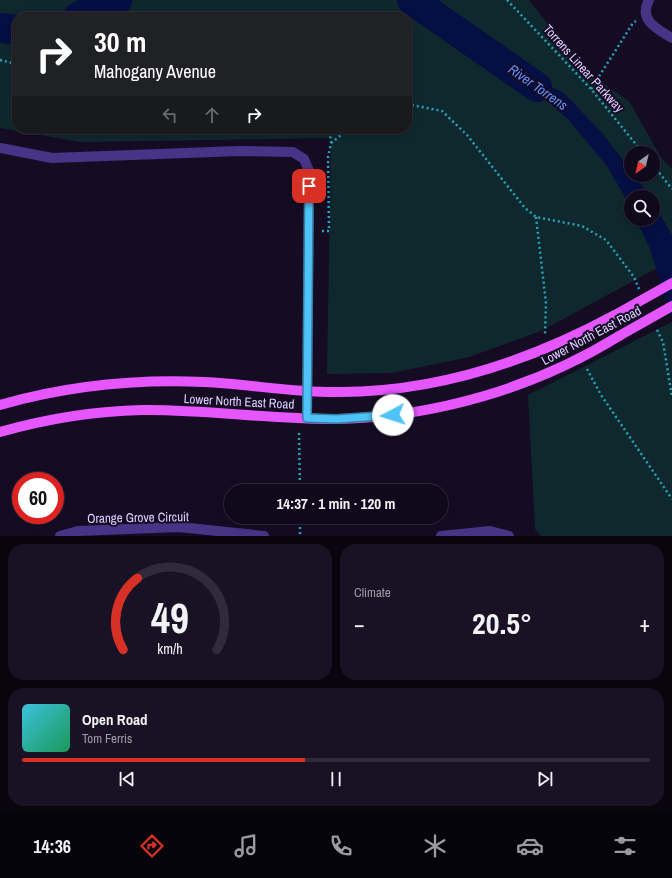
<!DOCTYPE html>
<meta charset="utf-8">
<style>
:root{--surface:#10091b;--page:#191224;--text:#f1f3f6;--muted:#9c9aa3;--line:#302a3a;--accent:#d93025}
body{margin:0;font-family:"Archivo Narrow",sans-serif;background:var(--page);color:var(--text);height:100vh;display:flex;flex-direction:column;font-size:15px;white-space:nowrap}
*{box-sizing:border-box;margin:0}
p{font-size:13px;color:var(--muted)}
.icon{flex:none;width:22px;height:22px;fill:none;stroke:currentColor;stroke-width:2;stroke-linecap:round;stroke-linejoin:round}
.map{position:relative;height:536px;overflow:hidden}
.drawer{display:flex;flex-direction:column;gap:8px;padding:8px;background:#09050f;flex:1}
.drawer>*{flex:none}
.guide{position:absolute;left:12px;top:12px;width:400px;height:122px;border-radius:16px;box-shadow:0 2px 10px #0003,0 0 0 1px var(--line);background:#202124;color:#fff;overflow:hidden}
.needle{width:26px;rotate:214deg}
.buttons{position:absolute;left:624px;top:146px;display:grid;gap:8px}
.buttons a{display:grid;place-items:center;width:36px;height:36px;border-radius:50%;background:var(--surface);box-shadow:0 2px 10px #0003,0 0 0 1px var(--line);font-size:20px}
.speed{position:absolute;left:12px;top:472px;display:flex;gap:8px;font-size:20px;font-weight:700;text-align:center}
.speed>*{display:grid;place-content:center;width:52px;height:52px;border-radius:50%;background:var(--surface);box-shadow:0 2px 10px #0003,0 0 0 1px var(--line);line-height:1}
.speed .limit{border:6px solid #d22;background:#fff;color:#111}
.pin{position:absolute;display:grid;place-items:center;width:34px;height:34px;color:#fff;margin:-17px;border-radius:8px;box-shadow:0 2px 6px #0006}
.me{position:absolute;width:44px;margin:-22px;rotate:265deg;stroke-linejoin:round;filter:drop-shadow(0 0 3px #0008)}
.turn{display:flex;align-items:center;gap:14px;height:84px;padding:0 16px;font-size:18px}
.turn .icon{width:52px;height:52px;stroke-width:2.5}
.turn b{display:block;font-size:28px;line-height:34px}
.lanes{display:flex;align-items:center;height:38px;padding:0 16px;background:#0003;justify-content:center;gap:20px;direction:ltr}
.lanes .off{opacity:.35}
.big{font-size:30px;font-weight:700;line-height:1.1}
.drawer .card{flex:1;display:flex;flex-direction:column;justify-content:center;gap:6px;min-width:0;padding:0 14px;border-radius:16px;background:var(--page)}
.drawer .dial{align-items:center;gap:0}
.dial svg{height:104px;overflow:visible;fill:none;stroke:var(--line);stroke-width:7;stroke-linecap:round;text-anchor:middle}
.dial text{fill:var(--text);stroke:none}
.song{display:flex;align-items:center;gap:12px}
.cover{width:48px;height:48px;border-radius:6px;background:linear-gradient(135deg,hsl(190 70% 55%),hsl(150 70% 35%))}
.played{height:4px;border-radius:2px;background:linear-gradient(90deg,var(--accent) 45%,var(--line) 45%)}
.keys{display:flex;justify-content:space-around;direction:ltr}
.heat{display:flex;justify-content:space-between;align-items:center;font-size:22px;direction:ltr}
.drawer .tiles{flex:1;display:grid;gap:8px;grid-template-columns:1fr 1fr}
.card:last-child{grid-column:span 2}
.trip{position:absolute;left:224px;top:484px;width:224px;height:40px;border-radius:20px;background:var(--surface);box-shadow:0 2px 10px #0003,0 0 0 1px var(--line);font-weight:700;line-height:40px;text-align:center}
.menu{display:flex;height:64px;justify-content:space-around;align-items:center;background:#06040b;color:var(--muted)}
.menu .icon{width:28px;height:28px}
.menu .current{color:var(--accent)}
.menu b{font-size:18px;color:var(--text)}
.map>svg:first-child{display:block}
.green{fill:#0f282e;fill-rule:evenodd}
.water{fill:#050f43}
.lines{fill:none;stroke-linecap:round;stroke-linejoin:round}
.river{stroke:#050f43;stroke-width:30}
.path{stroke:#24a5bd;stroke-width:2.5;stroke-dasharray:2 3;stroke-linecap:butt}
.minor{stroke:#493387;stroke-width:10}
.primary{stroke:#e556ff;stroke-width:10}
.primary-bridge{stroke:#e556ff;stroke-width:10}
.route-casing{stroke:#337fa1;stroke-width:10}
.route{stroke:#4fc3f7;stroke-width:7}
.labels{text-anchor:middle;stroke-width:4;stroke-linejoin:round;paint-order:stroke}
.street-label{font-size:13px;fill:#dfcfff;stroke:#150c24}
.water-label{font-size:14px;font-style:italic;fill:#5d91ff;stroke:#150c24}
</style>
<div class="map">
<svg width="672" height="536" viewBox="0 0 672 536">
<rect width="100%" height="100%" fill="#150c24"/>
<g class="green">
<path d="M0,0H529L584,70L629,101L660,156L672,169V260L541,331L469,357L392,373L327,374L331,138L80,142L0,128ZM17,17H407V129H17ZM631,153H653V175H631ZM631,197H653V219H631Z"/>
<path d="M672,322V536H541L535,529L528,395Z"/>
</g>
<g class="water">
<path d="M503,63L564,93L603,134L631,171V175H634L650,197H631V208L607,166L567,118Z"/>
<path d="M653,202L672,235V319L650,249L636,219H653Z"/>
</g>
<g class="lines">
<g class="river">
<path d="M412,0L537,87"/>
<path d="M78,17L117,0"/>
<path d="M0,28L17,30"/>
</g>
<g class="path">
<path d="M507,0L591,89L643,153"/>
<path d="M0,60L17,64"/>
<path d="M591,89L633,23L636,21"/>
<path d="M407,104L442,111L467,135L525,208L536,217L582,226L606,240L634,277L639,289"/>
<path d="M331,143L349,129"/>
<path d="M653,165L672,189"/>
<path d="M536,217L546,303L545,334"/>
<path d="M322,231H329L328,157L331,143L330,135L326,129"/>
<path d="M657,330L663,342L672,397"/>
<path d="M587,369L601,395L672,499"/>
<path d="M299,433L300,491"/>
<path d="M300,517V536"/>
</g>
<g class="minor">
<path d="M649,0C638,20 657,29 672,38"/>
<path d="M0,148L52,158L239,151L293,152L304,159L309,171L307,418"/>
<path d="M60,536L78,531L179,527L264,536"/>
<path d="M441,536L490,531L509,536"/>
</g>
<g class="primary">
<path d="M0,405C66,386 135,379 204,382C250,384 294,393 340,392C438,392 530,361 615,315"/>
<path d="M0,432C46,419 94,411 142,410C207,409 272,420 337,419C435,417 535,388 619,336"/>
</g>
<g class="primary-bridge">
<path d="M615,315L672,283"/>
<path d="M619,336L672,306"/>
</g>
</g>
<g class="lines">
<g class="route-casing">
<path id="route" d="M309,186L307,418L337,419L393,415"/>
</g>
<use href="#route" class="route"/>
</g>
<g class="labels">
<g class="street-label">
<text transform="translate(584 68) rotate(48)" y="5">Torrens Linear Parkway</text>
<text transform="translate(591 335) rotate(-28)" y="5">Lower North East Road</text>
<text transform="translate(239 401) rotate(3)" y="5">Lower North East Road</text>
<text transform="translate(138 517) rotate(-1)" y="5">Orange Grove Circuit</text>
</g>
<g class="water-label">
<text transform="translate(538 87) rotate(35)" y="5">River Torrens</text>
</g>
</g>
</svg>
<div class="buttons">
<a><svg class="needle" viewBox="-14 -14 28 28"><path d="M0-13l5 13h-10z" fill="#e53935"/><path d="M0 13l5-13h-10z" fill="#9c9aa3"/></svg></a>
<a><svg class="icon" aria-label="search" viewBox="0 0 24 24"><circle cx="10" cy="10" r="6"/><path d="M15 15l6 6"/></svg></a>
</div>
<div class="speed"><div class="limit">60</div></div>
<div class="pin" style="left:309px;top:186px;background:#d93025"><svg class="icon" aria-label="arrive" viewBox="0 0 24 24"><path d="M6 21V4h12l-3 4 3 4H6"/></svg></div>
<svg class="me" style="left:393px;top:415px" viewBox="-20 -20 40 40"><circle r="19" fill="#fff"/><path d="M0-13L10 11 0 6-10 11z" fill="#4fc3f7"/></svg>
<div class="trip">14:37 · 1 min · 120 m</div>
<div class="guide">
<div class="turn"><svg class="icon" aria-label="right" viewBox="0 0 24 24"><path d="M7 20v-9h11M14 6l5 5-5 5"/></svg><div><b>30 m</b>Mahogany Avenue</div></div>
<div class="lanes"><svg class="icon off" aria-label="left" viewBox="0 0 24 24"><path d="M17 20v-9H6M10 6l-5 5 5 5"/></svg><svg class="icon off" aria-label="ahead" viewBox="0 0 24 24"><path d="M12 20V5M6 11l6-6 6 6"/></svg><svg class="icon" aria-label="right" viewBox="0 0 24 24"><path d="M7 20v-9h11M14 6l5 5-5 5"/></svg></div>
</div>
</div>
<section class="drawer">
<div class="tiles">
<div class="card dial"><svg viewBox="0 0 100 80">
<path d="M14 69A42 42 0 1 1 86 69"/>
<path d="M14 69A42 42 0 0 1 25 14" stroke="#d93025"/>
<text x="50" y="56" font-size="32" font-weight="700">49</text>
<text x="50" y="72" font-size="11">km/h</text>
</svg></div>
<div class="card"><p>Climate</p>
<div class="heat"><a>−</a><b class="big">20.5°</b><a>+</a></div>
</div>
<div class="card">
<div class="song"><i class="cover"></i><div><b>Open Road</b><p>Tom Ferris</p></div></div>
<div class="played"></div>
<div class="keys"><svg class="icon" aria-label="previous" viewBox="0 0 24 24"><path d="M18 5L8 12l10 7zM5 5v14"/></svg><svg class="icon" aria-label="pause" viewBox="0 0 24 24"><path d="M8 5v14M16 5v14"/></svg><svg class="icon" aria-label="next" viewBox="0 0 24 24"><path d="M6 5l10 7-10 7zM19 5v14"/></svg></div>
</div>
</div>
</section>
<nav class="menu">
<b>14:36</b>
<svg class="icon current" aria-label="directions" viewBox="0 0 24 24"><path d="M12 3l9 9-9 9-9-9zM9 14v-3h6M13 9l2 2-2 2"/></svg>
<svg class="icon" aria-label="music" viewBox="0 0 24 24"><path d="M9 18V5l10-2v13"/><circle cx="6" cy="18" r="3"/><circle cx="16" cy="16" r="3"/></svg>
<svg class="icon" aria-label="phone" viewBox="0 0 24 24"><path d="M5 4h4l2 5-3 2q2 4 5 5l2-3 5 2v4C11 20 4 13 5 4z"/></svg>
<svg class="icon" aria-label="climate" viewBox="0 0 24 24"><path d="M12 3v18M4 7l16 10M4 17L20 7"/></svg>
<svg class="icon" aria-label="car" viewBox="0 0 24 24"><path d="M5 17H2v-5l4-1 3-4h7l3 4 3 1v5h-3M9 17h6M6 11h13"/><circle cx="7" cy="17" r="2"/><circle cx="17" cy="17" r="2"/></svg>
<svg class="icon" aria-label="filters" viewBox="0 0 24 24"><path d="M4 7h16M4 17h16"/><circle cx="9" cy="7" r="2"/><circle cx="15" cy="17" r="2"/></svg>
</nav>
